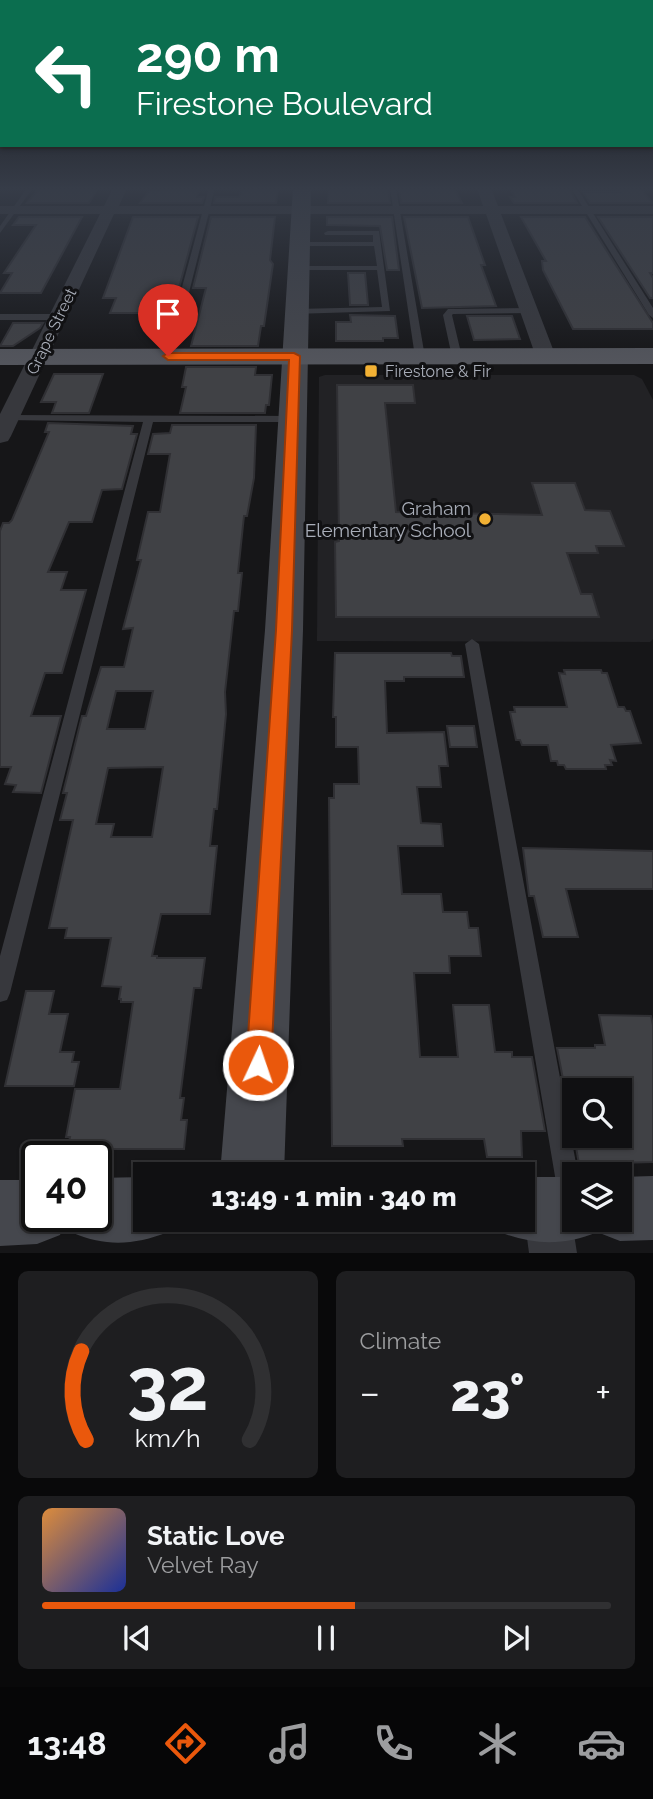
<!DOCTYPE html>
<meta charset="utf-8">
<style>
:root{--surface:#101012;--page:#1e1e20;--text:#f1f3f6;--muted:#9c9d9f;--line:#303032;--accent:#ea580c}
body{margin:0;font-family:Raleway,sans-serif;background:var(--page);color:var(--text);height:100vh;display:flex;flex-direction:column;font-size:26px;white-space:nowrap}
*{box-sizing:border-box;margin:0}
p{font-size:23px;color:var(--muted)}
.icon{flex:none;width:38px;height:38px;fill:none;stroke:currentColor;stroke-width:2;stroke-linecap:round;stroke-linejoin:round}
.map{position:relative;height:1253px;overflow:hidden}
.sheet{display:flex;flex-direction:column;gap:18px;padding:18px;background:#09090a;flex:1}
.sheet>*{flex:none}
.banner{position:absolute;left:0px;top:0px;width:654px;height:147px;box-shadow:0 2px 5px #0004,0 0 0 2px var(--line);background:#0b6e4f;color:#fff;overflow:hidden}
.buttons{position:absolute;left:562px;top:1078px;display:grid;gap:14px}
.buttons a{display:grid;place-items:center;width:70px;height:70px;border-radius:0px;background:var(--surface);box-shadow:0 2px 5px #0004,0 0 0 2px var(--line);font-size:35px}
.speed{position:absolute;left:21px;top:1141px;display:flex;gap:14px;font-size:35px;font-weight:700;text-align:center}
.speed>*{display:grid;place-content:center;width:91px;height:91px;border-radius:50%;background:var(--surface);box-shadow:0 2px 5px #0004,0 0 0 2px var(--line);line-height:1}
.speed .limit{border:4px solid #111;border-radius:10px;background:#fff;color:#111}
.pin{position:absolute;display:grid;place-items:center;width:60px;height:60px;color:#fff;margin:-72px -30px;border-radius:50% 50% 50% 0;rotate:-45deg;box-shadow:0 0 7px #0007}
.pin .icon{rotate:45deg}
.me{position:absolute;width:77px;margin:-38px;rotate:3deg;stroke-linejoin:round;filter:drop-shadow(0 0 5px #0008)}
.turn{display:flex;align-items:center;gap:24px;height:147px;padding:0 21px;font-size:32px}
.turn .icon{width:91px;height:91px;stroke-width:2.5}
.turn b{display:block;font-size:49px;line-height:60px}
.big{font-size:52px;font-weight:800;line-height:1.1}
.sheet .widget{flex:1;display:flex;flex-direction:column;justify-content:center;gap:10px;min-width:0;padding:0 24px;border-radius:10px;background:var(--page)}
.sheet .dial{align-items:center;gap:0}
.dial svg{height:182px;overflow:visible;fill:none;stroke:var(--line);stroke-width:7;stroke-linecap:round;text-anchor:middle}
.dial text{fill:var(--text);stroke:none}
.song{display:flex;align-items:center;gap:21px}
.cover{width:84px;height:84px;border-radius:10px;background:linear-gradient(135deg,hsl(30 70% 55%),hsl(230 70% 35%))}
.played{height:7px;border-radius:4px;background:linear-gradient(90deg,var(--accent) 55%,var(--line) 55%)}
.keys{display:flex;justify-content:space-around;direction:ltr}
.heat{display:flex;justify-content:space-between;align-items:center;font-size:38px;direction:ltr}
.sheet .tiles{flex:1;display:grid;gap:18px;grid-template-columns:1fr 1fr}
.widget:last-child{grid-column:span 2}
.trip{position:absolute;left:133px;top:1162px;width:402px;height:70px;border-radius:0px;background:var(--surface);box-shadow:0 2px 5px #0004,0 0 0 2px var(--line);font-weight:800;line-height:70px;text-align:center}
.menu{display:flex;height:112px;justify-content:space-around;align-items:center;background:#060607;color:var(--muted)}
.menu .icon{width:49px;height:49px}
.menu .selected{color:var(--accent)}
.menu b{font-size:32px;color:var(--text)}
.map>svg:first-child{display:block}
.built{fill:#222225}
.building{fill:#404145;stroke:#303034;stroke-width:2;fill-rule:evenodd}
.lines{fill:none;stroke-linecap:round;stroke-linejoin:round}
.lane{fill:#37383d;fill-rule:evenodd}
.street{fill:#37383d;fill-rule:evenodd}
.secondary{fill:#45474d;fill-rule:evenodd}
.primary{fill:#53555c;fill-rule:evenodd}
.route{fill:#ea580c;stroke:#983908;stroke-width:2}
.poi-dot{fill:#f2b134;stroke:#111113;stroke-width:2.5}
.labels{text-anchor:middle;stroke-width:6;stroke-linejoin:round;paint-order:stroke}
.far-street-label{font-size:16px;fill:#a8adb8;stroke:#111113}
.far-poi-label{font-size:16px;fill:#a8adb8;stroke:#111113;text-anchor:start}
.poi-label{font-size:19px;fill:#a8adb8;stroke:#111113;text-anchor:end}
</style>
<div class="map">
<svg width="653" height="1253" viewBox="0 0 653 1253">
<rect width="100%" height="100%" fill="#161618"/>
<path class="built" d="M325,375H634L642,379L653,400V639L650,642L317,641L319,377Z"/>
<g class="building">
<path d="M39,188H98L89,203H27Z"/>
<path d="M329,188H388L390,203H328Z"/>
<path d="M399,188H454L462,203H401Z"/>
<path d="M510,188H569L577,203H514L510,197H515Z"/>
<path d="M200,189L197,197H204L202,203H140L150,190Z"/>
<path d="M242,189H278L276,203H214L215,197H239Z"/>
<path d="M616,189H641L653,203H590L583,192H619Z"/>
<path d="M19,217H82L41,293H0L12,273H4L36,225H13Z"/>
<path d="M133,217H198L179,288H169L163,309H158L156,313H110L116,298H103Z"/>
<path d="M211,217H275L270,260L273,264L264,326H261L258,346H191L206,288H193Z"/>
<path d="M327,217H392L399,270H387L380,226L327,225Z"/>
<path d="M404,217H468L485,265H481L496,306L422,308Z"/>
<path d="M521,217H585L653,323V329H573L543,270L542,261H546Z"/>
<path d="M598,217H653V273H650L653,278V298H650Z"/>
<path d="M348,273H365L368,305H350Z"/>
<path d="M350,315L395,316L398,338H383V341H336V322H351Z"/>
<path d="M467,316H512L520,339L474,340Z"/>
<path d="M13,323H43L40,328L13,346H0Z"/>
<path d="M186,367H256L255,375H272L269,405H266L265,413H180L186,387H182Z"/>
<path d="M54,374H103L89,413H52L56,402H41Z"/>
<path d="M337,385H413L415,403H385L396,512L542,515L532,483H575L585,510L610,511L624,546H596L598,553H567L581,594H592L599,617H336L335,542L339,541Z"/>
<path d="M48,423L133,426L131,434H137L122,489L102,490L92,522H69L48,572H67L61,590H86L62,673H45L31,716H61L41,793L13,792L16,785L5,784L11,767H0V531L3,523H9L12,520L49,432H45Z"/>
<path d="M172,425H256L254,478L247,516H244L238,573H242L238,611H234L225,692L226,714L217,809H214L210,846H217L210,914H161L152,956H157V958H205L201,988H194L180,1098H184L181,1120H187L184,1149H112L111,1157H66L70,1137H66L75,1089H120L133,1002H121V999H119L121,987L102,986L111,938H65L67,928H49L73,820H60L67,793H63L82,716H86L101,667H124L133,628L123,629L141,560H137L148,512H160L170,454H148L153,434L170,433ZM116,691H153L145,729H107ZM163,767L152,837H111L114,824H96L108,768Z"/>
<path d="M335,653H451L452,656H461L464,677H404V681H385L387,733L444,732L448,766H439L441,787H417L421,823L441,824L443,846H398L402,894H441L443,912H467L469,928H478L481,956H449L450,973H414L420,1057H458L453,1005H489L495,1052H512V1057H532L545,1131H521L522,1157H487L484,1139H402L403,1146H332L329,798H334V784H359L358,747H336V717H333Z"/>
<path d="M564,670H601L602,673H607L618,707H624L626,711H630L641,743L611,745L616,761L610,760L612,765H605L606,769H566L564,765H558L557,761H551L548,745H522L520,740H516L510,712H515L514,707H567L559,673L565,674Z"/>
<path d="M447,726H474L477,747H450Z"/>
<path d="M523,848L653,851V889H566L578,937H543L534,896H529Z"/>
<path d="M26,991H54L49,1014H68L60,1052H74L72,1062H79L74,1086H5Z"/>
<path d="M599,1015L651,1016L653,1025V1162L579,1164L574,1136H620V1084H579L580,1090H574L573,1131L557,1048H595V1045H605Z"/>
</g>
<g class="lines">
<g class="lane">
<path d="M27,188H33L0,233V226Z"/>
<path d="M209,188H215L173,357L168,360L163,357Z"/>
<path d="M390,188H396L425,357L420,360L415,357Z"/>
<path d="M571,188H577L653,308V318L649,315Z"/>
<path d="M328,231H379L390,311L293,314L292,312L296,309L382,307L377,270H295L294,268L298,266H377L374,246H299L295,244L299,242H373V235H325L324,233Z"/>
<path d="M529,308L532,309V313L453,314L452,315L462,357L457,360L452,357L443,315L448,309Z"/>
<path d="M0,314H57L61,317L57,320H0Z"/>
<path d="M9,415L291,416L296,419L291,422H153L10,993L7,1000L0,1002V956L143,422L5,420V416Z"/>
<path d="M472,639L479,644L578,1174H574V1204L570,1206L562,1202L558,1194L465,644Z"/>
</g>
<g class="street">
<path d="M113,188H127L119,206H483L477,188H491L498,206H653V214H501L556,357L546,363L536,357L486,214H114L11,436L8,441L0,443V414L100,214H0V206H104Z"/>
<path d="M546,1185L563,1192L570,1209L577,1253H529L523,1207L529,1192Z"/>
</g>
<g class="secondary">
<path d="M293,188H311L303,630L284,1174H220L265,630Z"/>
<path d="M653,1176V1240L620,1241L597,1232C565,1246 532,1245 500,1232L495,1220H523V1177H574V1220H620V1177Z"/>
<path d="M145,1177V1220H173L168,1232C135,1245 106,1247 73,1233L67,1218L60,1235L37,1244L0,1246V1180H37V1216H96V1178Z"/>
</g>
<path class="primary" d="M653,348V364L0,365V349Z"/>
</g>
<linearGradient id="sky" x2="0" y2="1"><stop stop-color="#0c0c0d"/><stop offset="0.52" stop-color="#363c48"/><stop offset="1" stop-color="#363c48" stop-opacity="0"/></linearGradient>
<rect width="653" height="363" fill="url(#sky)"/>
<path class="route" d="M294,353L300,356L292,630L271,1065L267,1074L258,1077L250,1074L246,1065L276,630L289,360H168L163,356L168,353Z"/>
<g class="poi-dot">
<rect x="364" y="364" width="14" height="14" rx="3.5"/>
<circle cx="485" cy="519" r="7"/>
</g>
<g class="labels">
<g class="far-street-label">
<text transform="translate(51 331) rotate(-64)" y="6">Grape Street</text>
</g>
<g class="far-poi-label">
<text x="385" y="377">Firestone &amp; Fir</text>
</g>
<g class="poi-label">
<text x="471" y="515">Graham<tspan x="471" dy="22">Elementary School</tspan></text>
</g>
</g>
</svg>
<div class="buttons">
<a><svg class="icon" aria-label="search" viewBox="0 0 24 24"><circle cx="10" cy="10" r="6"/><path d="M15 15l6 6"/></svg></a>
<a><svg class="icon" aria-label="layers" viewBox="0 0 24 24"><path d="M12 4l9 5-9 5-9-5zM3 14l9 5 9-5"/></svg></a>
</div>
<div class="speed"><div class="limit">40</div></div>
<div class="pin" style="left:168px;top:356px;background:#d93025"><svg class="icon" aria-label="arrive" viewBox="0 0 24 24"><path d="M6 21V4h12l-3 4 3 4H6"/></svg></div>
<svg class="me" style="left:258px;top:1065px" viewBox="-20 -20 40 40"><circle r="17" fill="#ea580c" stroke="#fff" stroke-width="3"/><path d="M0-11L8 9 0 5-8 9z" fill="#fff"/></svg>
<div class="trip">13:49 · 1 min · 340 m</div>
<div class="banner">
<div class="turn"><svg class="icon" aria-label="left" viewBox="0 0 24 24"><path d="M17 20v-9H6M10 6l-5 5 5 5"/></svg><div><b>290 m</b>Firestone Boulevard</div></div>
</div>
</div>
<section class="sheet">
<div class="tiles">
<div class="widget dial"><svg viewBox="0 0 100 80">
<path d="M14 69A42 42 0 1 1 86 69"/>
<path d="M14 69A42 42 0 0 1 12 30" stroke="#ea580c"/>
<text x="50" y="56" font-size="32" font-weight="700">32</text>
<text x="50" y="72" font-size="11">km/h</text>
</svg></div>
<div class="widget"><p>Climate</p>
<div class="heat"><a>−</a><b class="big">23°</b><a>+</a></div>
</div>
<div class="widget">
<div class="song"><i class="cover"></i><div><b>Static Love</b><p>Velvet Ray</p></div></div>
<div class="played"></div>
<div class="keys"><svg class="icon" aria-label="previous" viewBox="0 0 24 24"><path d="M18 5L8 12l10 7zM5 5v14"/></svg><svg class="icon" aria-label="pause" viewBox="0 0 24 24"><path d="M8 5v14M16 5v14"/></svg><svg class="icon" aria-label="next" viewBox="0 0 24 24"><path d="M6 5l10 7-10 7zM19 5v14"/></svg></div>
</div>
</div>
</section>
<nav class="menu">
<b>13:48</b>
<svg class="icon selected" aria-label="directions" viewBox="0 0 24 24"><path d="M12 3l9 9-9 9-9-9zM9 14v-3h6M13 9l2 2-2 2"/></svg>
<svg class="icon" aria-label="music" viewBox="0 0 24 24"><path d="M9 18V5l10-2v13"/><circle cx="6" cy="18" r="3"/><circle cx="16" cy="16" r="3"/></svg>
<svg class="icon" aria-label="phone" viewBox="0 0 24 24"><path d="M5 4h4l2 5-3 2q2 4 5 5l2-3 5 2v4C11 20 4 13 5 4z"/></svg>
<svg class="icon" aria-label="climate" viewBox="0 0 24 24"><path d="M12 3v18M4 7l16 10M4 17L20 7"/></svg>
<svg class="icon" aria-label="car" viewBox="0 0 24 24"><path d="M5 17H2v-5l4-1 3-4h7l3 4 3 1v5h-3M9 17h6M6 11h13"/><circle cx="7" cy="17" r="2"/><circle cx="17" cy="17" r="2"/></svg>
</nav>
